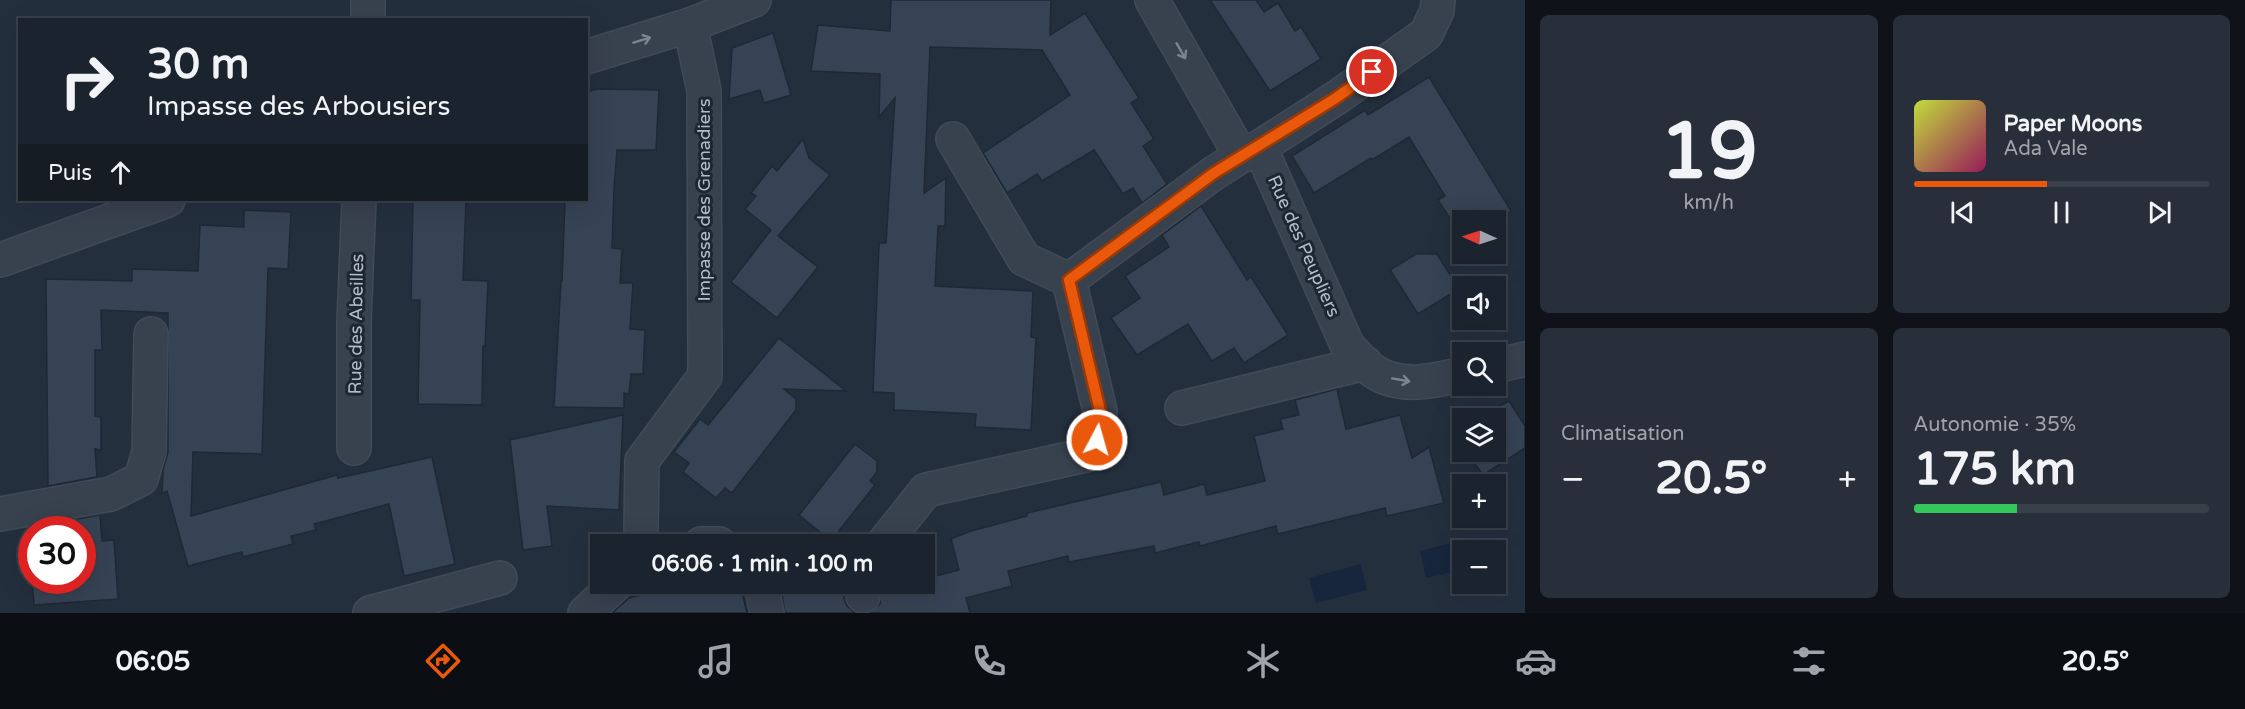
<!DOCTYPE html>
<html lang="fr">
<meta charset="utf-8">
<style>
:root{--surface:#1b232e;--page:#282f3a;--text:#f1f3f6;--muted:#a0a4aa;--line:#39404a;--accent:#ea580c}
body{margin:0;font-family:"Varela Round",sans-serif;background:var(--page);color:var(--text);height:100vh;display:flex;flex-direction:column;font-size:22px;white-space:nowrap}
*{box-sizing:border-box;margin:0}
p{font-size:20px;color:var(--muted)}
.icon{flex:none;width:33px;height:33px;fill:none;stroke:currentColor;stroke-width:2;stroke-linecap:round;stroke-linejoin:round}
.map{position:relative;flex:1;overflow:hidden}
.details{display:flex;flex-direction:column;gap:15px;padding:15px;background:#0f1319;width:720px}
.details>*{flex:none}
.hud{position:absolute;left:18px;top:18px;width:570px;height:183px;border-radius:0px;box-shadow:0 6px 24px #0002,0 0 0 2px var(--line);background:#1b232e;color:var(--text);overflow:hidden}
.needle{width:39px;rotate:273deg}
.controls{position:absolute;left:1452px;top:210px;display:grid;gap:12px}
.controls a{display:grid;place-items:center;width:54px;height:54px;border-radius:0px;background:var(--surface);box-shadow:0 6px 24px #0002,0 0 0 2px var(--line);font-size:30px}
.speed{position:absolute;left:18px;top:516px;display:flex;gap:12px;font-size:30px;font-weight:700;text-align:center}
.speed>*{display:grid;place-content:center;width:78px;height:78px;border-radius:50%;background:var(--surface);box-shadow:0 6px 24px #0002,0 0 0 2px var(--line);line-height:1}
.speed .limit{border:9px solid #d22;background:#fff;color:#111}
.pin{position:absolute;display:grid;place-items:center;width:51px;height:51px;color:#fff;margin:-26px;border:3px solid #fff;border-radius:50%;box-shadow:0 2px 6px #0007}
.me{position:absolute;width:66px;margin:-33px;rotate:6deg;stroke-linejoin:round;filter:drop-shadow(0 0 4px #0008)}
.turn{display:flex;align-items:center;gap:21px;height:126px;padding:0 30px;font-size:27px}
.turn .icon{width:78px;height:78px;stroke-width:2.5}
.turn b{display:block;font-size:42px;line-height:51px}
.then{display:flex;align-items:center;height:57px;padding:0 30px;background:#0003;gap:12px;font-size:22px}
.big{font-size:45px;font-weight:800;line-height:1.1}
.details .widget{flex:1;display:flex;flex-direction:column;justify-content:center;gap:9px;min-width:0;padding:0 21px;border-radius:9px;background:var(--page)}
.details .dial{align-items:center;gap:0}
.dial b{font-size:78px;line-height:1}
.song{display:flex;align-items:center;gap:18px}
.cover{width:72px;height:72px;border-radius:9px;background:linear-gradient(135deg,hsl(70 70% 55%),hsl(330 70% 35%))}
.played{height:6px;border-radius:3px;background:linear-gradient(90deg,var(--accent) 45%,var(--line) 45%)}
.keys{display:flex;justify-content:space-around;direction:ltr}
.heat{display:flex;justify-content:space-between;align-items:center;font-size:33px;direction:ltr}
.charge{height:9px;border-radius:4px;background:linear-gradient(90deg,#34c759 35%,var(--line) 0)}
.details .tiles{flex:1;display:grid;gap:15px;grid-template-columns:repeat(2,1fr)}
.trip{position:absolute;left:590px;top:534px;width:345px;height:60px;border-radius:0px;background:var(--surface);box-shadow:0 6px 24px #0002,0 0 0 2px var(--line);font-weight:800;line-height:60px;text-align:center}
.dock{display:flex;height:96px;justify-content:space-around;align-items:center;background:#0b0e12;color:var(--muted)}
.dock .icon{width:42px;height:42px}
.dock .current{color:var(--accent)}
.dock b{font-size:27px;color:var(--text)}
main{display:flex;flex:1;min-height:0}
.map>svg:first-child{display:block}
.water{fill:#17263c}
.building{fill:#364354;stroke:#1f2835;stroke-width:1.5}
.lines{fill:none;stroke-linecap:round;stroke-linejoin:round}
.minor-casing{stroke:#414a57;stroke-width:36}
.minor{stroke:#38414e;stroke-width:33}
.oneway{stroke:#7c8592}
.route-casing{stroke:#983908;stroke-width:15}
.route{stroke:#ea580c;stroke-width:10}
.labels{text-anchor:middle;stroke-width:6;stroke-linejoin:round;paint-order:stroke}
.street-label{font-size:18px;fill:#b4bcc9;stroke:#1d2633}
</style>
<main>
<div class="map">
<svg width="1525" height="613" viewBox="0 0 1525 613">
<rect width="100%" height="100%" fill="#242f3e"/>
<g class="water">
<path d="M1471,538L1474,550H1462V570L1426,578L1420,551Z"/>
<path d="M1361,564L1367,590L1316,603L1309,578Z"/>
</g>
<g class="building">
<path d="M891,0H1051L1050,35L1085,13L1139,98L1131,103L1154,139L1143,146L1167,184L1142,203L1133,188L1123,194L1094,150L1042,181L1037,174L1007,193L983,153L1070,95L1042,50L930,47L924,193L946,178L945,226H938L935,286L1033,291L1031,337L1036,338L1031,430L975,427L976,414L894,410V393L873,392L879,243H886L895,98L879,117L880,74L811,71L818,25L890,31Z"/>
<path d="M1210,0H1256L1264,12L1278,3L1295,31L1301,27L1321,59L1270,91Z"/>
<path d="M773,33L791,95L764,103L760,90L729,99L732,48Z"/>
<path d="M1429,77L1511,211L1496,221L1462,220V237L1438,200L1445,196L1409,137L1372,160L1371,158L1314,193L1292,156L1365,110L1368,115Z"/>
<path d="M598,89L659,90L656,150H617L614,189L612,248L622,249L620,283H633L630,329L645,330L643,374H631L629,394L624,393V408L554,407L561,281H562L565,200H586V92Z"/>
<path d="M803,139L809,158L830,175L778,236L818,267L777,318L731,282L771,230L745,209L756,196L751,193L772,166L777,171Z"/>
<path d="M413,200H466L463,280L488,281L485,347L483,346L482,405L418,404L420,300H411Z"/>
<path d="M1201,206L1247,280L1251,277L1288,335L1244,363L1234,348L1212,361L1188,324L1137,355L1111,318L1140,298L1125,276L1169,247L1162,235Z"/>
<path d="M244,210L291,212L288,269L268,268L262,454L193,452L191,516L337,475L338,478L432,457L455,564L404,576L389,504L314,524L316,530L291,536L293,544L243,557L242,552L188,566L167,491L162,493L163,470L168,452V313L101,310L102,350H95V416L101,417V450L95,449L97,477L48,486L46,279L132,281V269L198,271L200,225L244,227Z"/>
<path d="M1416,254H1437L1459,289L1418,314L1390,270Z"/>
<path d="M779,338L846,391L784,389L796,399V410L732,493L725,488L716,498L683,472L689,463L674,452L700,419L708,425Z"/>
<path d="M1337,389L1346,429L1400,415L1412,458L1429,447L1444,503L1387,516L1385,508L1278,534L1276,526L1200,546L1199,542L1155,553L1154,546L1069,562L1068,556L1008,571L1012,586L966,598L970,613H869L880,604L881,589L904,584H924V579L959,570L951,539L971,531L1027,516V513L1161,482L1164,495L1204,484L1207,495L1265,481L1254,436L1283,429L1280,419L1299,415L1295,400Z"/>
<path d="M1509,401L1525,426V448L1483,475L1466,452H1496V418H1477Z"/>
<path d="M623,415L619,510L547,506L552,546L523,550L510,440Z"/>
<path d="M1462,427V446L1453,432Z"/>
<path d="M855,444L877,461V472L870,481L875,485L831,541L799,515Z"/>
<path d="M100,515L102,541L114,540L118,599L34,605L32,580H82V530H60V522Z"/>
<path d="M688,584H740L747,613H612L629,598Z"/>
<path d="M811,584H844V598L847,606L855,613H785L782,594L812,588Z"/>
</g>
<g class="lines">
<g class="minor-casing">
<g id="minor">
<path d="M1152,0L1241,156L1260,147L1348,347C1355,353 1361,361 1368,367C1395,390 1431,382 1462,374"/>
<path d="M368,20V0"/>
<path d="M586,57L690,25L754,0"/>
<path d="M953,139L1024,259L1069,280"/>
<path d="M1260,147L1336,98L1426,34L1437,11L1438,0"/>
<path d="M0,260L168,200"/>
<path d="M1496,366L1525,359"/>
<path d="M1182,408L1365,363"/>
<path d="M354,448V321L359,200"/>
<path d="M0,514L111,494L141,479L149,452L151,334"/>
<path d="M641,529L642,461L705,376L704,91L690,25"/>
<path d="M701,544H719"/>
<path d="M883,544L926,490L1086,455L1097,440L1100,411L1069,280L1214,173L1241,156"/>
<path d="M761,584L767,613"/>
<path d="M862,584L863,596"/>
<path d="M370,613L500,578"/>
<path d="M585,613L616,584"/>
</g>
</g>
<use href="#minor" class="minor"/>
</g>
<defs><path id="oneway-shaft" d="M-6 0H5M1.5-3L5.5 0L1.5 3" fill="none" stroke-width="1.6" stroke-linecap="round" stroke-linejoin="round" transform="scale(1.5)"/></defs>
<g class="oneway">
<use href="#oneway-shaft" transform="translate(642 40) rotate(-17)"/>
<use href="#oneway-shaft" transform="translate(1181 51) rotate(60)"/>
<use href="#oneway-shaft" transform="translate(1401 380) rotate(10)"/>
</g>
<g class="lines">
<g class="route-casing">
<path id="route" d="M1097,440L1100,411L1069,280L1214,173L1336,98L1372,72"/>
</g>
<use href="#route" class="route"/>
</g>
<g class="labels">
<g class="street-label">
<text transform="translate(704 200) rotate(-90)" y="6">Impasse des Grenadiers</text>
<text transform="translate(1304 246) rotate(66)" y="6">Rue des Peupliers</text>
<text transform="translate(356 324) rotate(-89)" y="6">Rue des Abeilles</text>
</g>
</g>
</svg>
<div class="controls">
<a><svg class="needle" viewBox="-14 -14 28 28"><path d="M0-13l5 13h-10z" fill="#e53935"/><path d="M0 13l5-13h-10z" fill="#a0a4aa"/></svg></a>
<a><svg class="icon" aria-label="sound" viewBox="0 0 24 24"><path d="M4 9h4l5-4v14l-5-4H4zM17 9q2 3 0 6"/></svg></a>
<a><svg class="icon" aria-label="search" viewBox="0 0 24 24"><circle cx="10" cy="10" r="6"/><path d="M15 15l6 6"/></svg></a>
<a><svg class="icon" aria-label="layers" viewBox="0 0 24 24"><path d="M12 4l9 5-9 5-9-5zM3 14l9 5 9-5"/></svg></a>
<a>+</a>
<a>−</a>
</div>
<div class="speed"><div class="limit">30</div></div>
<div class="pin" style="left:1372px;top:72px;background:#d93025"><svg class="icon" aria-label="arrive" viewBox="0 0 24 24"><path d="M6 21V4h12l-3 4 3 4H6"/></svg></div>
<svg class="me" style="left:1097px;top:440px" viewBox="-20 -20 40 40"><circle r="17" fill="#ea580c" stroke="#fff" stroke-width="3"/><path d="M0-11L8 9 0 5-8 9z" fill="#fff"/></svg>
<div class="trip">06:06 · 1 min · 100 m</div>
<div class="hud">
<div class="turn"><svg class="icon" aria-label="right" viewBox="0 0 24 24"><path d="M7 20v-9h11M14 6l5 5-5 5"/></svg><div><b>30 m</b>Impasse des Arbousiers</div></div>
<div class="then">Puis<svg class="icon" aria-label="ahead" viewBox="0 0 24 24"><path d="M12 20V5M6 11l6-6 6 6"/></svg></div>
</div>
</div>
<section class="details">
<div class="tiles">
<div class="widget dial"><b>19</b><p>km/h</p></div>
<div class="widget">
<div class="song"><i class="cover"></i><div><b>Paper Moons</b><p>Ada Vale</p></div></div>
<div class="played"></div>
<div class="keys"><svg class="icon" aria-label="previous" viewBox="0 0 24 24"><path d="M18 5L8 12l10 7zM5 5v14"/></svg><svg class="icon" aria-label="pause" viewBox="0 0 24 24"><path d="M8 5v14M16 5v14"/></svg><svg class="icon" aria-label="next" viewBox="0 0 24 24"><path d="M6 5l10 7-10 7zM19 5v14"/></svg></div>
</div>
<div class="widget"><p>Climatisation</p>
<div class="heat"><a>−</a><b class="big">20.5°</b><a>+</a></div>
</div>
<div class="widget"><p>Autonomie · 35%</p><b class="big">175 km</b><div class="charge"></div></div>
</div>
</section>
</main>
<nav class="dock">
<b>06:05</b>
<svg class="icon current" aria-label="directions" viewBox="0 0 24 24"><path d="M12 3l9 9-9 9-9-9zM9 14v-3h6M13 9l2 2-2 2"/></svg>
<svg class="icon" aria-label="music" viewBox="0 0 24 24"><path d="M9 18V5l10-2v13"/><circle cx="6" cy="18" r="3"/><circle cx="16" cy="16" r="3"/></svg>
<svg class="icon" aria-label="phone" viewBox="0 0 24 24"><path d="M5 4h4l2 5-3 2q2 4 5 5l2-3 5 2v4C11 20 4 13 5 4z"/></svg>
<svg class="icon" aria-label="climate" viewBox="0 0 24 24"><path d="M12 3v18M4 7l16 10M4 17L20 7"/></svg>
<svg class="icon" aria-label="car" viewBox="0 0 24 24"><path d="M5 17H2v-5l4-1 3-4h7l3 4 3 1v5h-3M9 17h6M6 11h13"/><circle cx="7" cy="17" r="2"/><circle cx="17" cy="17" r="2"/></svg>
<svg class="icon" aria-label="filters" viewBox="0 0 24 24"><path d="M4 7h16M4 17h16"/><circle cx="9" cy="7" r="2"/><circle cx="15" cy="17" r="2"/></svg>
<b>20.5°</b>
</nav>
